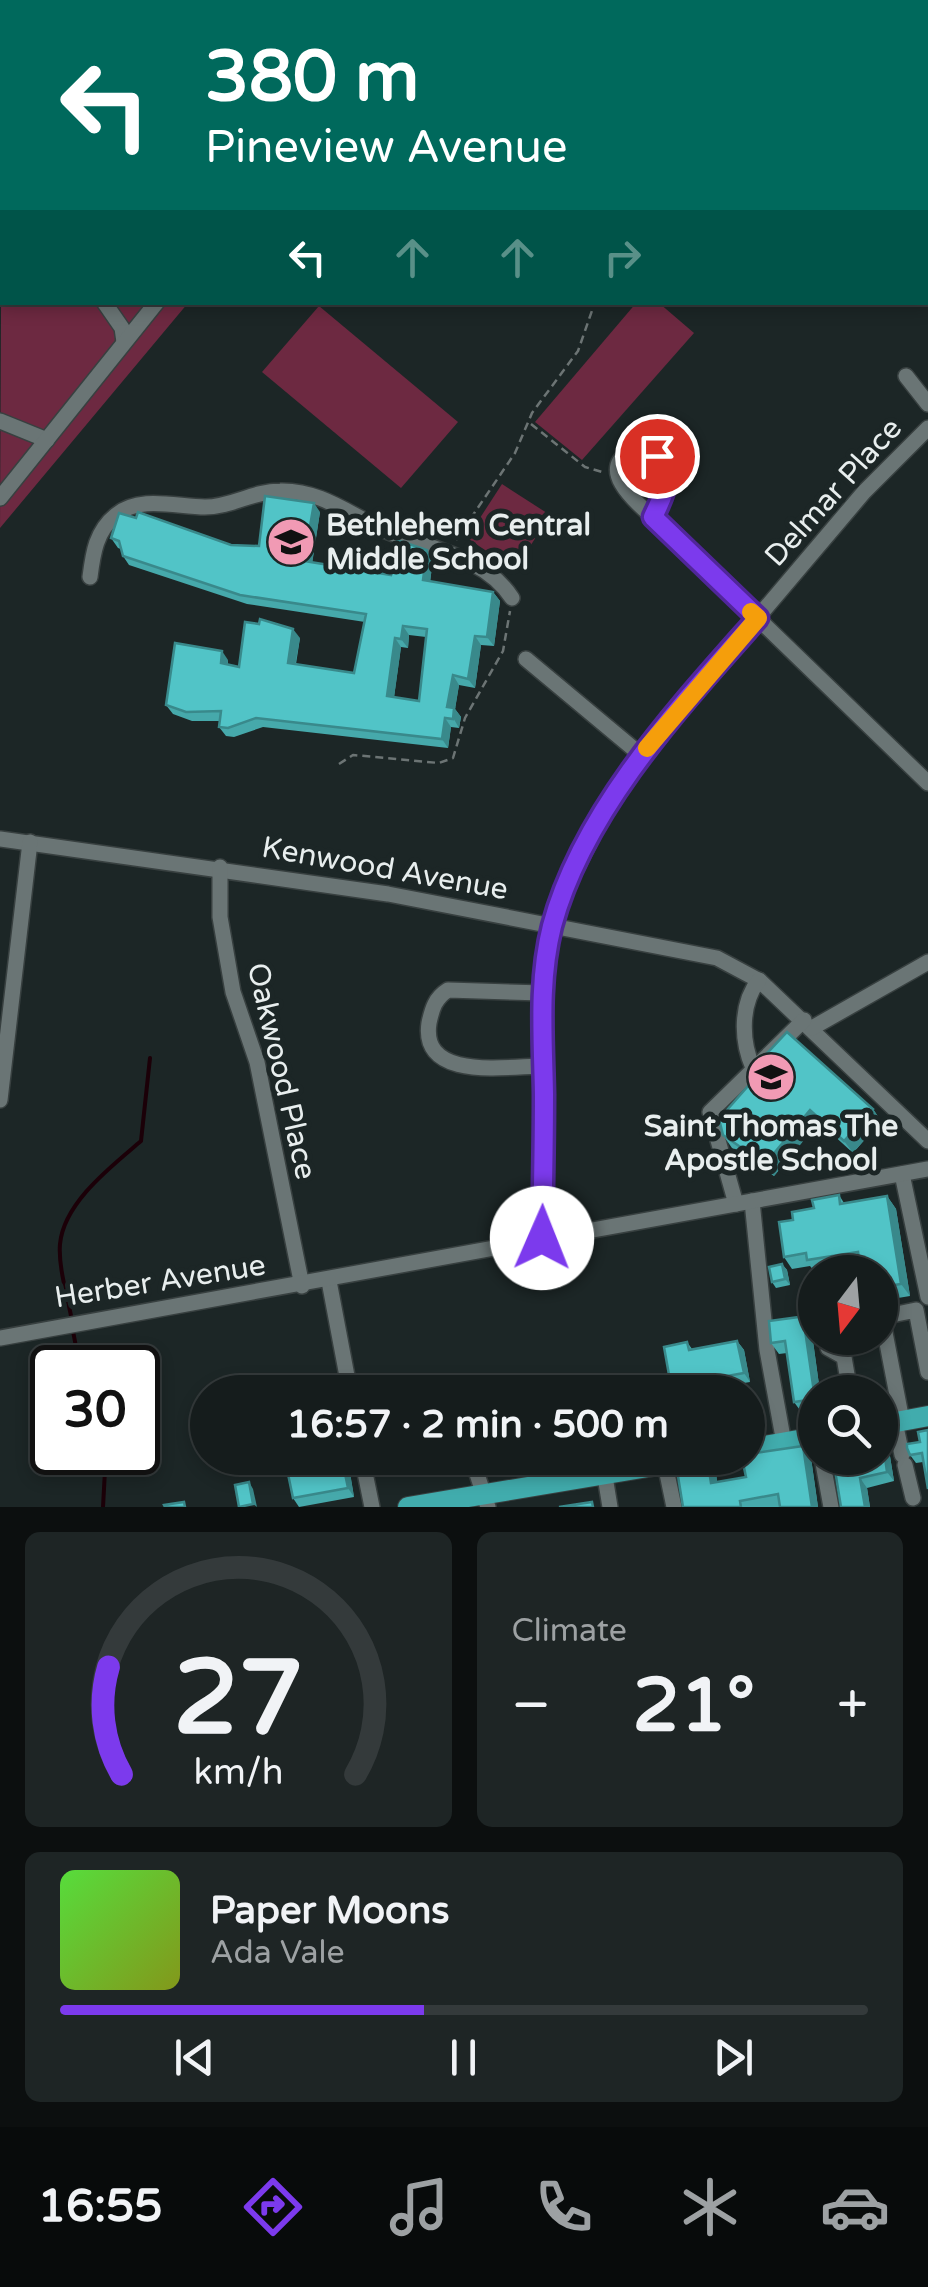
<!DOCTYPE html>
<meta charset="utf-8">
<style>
:root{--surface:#151c1c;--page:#1e2525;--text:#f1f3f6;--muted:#9da1a3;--line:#343a3b;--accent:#7c3aed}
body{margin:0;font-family:"Varela Round",sans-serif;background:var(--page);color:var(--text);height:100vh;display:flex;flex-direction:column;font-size:38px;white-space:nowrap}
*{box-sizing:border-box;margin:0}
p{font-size:32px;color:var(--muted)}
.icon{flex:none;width:55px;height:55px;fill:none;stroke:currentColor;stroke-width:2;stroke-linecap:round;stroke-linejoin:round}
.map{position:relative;height:1507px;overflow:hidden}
.sheet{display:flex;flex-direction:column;gap:25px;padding:25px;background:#0c0f0f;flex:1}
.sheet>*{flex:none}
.top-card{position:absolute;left:0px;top:0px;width:930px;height:305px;box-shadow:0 5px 15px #0003,0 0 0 2px var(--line);background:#00695c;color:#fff;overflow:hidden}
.needle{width:65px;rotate:196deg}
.tools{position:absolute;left:798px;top:1255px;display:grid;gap:20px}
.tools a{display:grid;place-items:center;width:100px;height:100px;border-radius:50%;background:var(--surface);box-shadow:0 5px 15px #0003,0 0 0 2px var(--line);font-size:50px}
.speed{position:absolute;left:30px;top:1345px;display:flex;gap:20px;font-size:50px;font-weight:700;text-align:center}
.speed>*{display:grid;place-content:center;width:130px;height:130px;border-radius:50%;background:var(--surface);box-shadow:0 5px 15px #0003,0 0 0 2px var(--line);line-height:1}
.speed .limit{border:5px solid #111;border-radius:15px;background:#fff;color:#111}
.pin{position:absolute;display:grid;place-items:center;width:85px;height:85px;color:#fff;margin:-42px;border:5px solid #fff;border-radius:50%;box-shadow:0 2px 10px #0007}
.me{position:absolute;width:110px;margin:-55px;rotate:1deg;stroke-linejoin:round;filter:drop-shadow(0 0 8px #0008)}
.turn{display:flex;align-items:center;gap:35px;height:210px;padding:0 40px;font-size:45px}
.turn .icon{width:130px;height:130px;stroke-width:2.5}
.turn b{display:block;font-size:70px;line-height:85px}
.lanes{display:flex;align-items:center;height:95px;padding:0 40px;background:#0003;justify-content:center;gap:50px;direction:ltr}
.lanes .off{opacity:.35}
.big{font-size:75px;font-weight:800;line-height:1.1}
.sheet .card{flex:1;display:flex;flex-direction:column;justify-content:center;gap:15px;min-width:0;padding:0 35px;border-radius:15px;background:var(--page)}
.sheet .dial{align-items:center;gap:0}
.dial svg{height:260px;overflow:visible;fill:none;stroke:var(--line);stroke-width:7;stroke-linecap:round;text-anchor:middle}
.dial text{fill:var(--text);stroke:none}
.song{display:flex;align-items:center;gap:30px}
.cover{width:120px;height:120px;border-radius:15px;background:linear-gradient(135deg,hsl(110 70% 55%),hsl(70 70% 35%))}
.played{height:10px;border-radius:5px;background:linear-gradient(90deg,var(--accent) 45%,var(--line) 45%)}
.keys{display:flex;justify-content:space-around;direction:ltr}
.heat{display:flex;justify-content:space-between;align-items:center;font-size:55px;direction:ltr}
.sheet .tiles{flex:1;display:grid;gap:25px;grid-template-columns:1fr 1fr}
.card:last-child{grid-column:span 2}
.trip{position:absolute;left:190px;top:1375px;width:575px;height:100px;border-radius:50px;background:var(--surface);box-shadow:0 5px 15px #0003,0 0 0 2px var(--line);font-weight:800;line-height:100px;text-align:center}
.tab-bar{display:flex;height:160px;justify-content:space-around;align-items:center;background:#080b0b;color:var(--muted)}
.tab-bar .icon{width:70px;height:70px}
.tab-bar .current{color:var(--accent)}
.tab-bar b{font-size:45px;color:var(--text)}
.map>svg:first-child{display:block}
.green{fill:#6d2941}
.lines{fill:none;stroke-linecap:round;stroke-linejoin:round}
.stream{stroke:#1b0008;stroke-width:4}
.minor-casing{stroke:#384040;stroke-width:18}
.major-casing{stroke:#384040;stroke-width:22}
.path{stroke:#6c7474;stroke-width:2.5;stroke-dasharray:8 5;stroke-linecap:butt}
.minor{stroke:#6a7575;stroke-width:15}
.major{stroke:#41acad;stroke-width:20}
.wall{fill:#46a9ab;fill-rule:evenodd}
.shaded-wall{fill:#39898b}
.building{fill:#51c4c7;stroke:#39898b;stroke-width:2.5;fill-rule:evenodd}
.route-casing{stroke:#51269a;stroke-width:25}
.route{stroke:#7c3aed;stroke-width:18}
.slow{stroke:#f59e0b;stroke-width:18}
.labels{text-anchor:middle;stroke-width:10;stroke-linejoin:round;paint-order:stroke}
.street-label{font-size:30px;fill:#e8eeee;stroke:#1c2626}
.poi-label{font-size:30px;font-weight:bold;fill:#e8eeee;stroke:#1c2626;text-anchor:start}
</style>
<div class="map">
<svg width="928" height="1507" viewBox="0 0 928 1507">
<rect width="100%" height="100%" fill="#1c2626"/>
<g class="green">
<path d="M2,103V302L188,303L0,528Z"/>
<path d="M637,302L659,303L694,333L582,460L535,422Z"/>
<path d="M319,306L458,422L401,488L262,372Z"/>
<path d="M502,484L550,515L515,570L467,538Z"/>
</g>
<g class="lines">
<g class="stream">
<path d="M72,1321C68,1298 58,1267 60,1244C64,1202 112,1166 141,1141L150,1058"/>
<path d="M73,1331L80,1368"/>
<path d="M103,1507L106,1452"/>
</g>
<g class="minor-casing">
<g id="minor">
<path d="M870,0L872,2"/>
<path d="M828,2L830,0"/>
<path d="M928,71V72"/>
<path d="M0,197L2,201"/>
<path d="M0,285L2,282"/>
<path d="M104,302L122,328L124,342"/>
<path d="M906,376L928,404"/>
<path d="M0,421L47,440"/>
<path d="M635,450L651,452L667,474L665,491L653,517C635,502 594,466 635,450Z"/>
<path d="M0,498L157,302"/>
<path d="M653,517L928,783"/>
<path d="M90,577C93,553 96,531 116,515C140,495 177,507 205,507C232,507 253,491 280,491C321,490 350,515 386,531C429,549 485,556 512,598"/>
<path d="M526,659L641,755"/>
<path d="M0,839L388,894L717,958L760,981L928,1141"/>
<path d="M220,867V917L233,992L257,1062L302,1286"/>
<path d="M543,993L448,990C435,998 432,1009 429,1023C420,1082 509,1066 543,1066"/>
<path d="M812,1028L928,962"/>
<path d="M753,1068C741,1041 740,1004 759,980"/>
<path d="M0,1100L30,842"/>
<path d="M902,1174L928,1297"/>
<path d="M752,1201L767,1350L784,1443"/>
<path d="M736,1204L710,1112L804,1020"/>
<path d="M543,1239V984L552,927L565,891L618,786L641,755L864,492L928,428"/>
<path d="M329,1281L350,1392"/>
<path d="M0,1338L928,1169"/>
<path d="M828,1348L844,1357L850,1392"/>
<path d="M902,1421L882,1317L916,1310L928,1372"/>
<path d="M895,1422L902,1455"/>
<path d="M362,1458L372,1507"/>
<path d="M602,1458L610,1507"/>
<path d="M822,1458L831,1507"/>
<path d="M473,1462L488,1507"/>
<path d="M665,1464L674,1507"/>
<path d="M905,1465L913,1498"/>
</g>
</g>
<g class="major-casing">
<g id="major">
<path d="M880,1425L928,1416"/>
<path d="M748,1449L815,1437"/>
<path d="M408,1507L702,1458"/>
</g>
</g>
<g class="path">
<path d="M531,424L585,467L602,472"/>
<path d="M456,540L515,453L532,413L578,351L595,302"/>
<path d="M339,764L353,755L439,763L453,758L465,718L503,651L510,611"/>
</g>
<use href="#minor" class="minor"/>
<use href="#major" class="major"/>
</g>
<g class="wall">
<path d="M320,512L312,563L391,575L433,559L430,582L493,592L500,601L494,646L481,645L475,688L459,685L455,709L461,717L459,728L451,727L448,748L263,727L234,737L226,736L219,727L220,721H192L173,714L166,705L228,660V665L239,667L300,638L296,664L354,673L365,622L247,604L129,565L123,556L121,549L118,548L111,538L136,518L231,545L259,546ZM409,635L426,637L419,701L394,697L401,647L408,648Z"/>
<path d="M757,1064L873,1109L881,1121L853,1153L819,1122L774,1176L732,1148L723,1135L762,1071Z"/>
<path d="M839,1195L844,1203L887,1196L896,1209L910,1296L880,1301V1272L860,1265L815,1272L810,1266L792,1269L784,1257L793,1220Z"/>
<path d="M782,1264L787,1270L790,1285L776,1288L772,1282Z"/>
<path d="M815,1300V1338H841L813,1341L820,1392H815V1411L802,1413L794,1402L787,1353L779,1354L771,1343L806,1316L815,1311Z"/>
<path d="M737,1341L744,1350L750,1382L691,1392H675L671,1386L687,1342L692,1349Z"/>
<path d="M882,1435L888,1444L894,1481L867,1488L870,1507H841Z"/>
<path d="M920,1442L923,1462L916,1463L910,1455Z"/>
<path d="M385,1458H448L449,1465L394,1474L386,1462Z"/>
<path d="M811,1458L818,1507H683L715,1465L717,1482L746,1477Z"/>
<path d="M343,1464L350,1473L354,1497L299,1507L293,1498Z"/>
</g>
<g class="shaded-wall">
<path d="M314,503L320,512L311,571L304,561Z"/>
<path d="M427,550L433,559L429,590L423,580Z"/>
<path d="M493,592L500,601L494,646L487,637Z"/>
<path d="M403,626L409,635L408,648L401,639Z"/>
<path d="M293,629L300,638L294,672L288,663Z"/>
<path d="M475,636L481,645L475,688L468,679Z"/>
<path d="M395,638L401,647L393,705L387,696Z"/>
<path d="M222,651L228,660L227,672L221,663Z"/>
<path d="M453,675L459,685L455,709L461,717L459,728L447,707Z"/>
<path d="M445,718L451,727L448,748L442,739Z"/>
<path d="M873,1109L881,1121L853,1153L844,1141Z"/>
<path d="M810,1110L819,1122L774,1176L765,1164Z"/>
<path d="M887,1196L896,1209L910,1296L901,1284Z"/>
<path d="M782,1264L787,1270L790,1285L785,1279Z"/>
<path d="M805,1330L813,1341L820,1392H815V1400Z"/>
<path d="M737,1341L744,1350L750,1382L744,1373Z"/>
<path d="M882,1435L888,1444L894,1481L887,1472Z"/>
<path d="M803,1446L811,1458L818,1507H812Z"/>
<path d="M707,1458H709L715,1465L719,1495L711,1483Z"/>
<path d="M343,1464L350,1473L354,1497L348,1488Z"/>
<path d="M860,1478L867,1488L870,1507H865Z"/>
<path d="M249,1482L253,1489L257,1507L253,1504Z"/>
</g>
<g class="building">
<path d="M265,496L314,503L304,561L391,575L397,541L403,542L427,550L423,580L493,592L487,637L475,636L468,679L453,675L447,707L454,708L453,719L445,718L442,739L256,718L228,728L219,727L221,711L186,712L166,705L175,643L222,651L221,663L239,667L245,622L259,624L260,619L293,629L288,663L354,673L366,614L240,595L123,556L119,541L111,538L119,513L136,518L138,512L231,545L259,546ZM403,626L427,629L419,701L387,696L395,638L401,639Z"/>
<path d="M787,1032L873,1109L844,1141L810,1110L765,1164L723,1135L719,1119L763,1069L757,1064Z"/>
<path d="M839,1195L840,1204L887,1196L901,1284L880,1287V1272H861L858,1252L807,1260L806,1253L784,1257L779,1222L793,1220L792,1212L814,1208L812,1200Z"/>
<path d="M782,1264L785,1279L772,1282L769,1267Z"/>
<path d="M814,1300H815V1329L805,1330L815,1399L794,1402L785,1341L771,1343L769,1321L806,1316L815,1311Z"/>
<path d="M737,1341L744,1373L671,1386L664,1347L687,1342L689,1350Z"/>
<path d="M497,1381L498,1392H477L476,1384Z"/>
<path d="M928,1430V1489L922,1453L910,1455L907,1448V1444L920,1442L918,1432Z"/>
<path d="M880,1435H882L887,1472L860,1478L865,1507H841L833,1458H880Z"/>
<path d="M803,1446L812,1507H780L778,1494L740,1501L741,1507H683L676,1464L696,1458H707L711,1483L746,1477L742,1458H748V1454Z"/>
<path d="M385,1458H413L386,1462Z"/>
<path d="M343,1464L348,1488L293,1498L288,1474Z"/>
<path d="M249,1482L253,1504L239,1507L235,1485Z"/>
<path d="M184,1502L185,1507H165L164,1505Z"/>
<path d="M592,1502L593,1507H559Z"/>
</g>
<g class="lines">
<g class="route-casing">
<path id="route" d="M542,1238C543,1190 544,1142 544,1094C543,1038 538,981 552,926C583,810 680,706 758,618L653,517C663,495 675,477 657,456"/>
</g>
<use href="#route" class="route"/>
<path class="slow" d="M647,748L758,618L751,612"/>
</g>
<defs>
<g id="school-disc" transform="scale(2.5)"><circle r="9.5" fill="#f19ab4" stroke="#1c2626"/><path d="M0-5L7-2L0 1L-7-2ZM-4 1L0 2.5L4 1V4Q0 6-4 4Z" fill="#111"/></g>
</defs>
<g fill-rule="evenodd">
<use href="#school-disc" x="291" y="542"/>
<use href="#school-disc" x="771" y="1077"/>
</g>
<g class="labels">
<g class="street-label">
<text transform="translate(833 492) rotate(-48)" y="10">Delmar Place</text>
<text transform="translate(385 868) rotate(10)" y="10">Kenwood Avenue</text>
<text transform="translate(282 1071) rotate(77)" y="10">Oakwood Place</text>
<text transform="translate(160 1281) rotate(-9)" y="10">Herber Avenue</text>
</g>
<g class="poi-label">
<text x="326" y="535">Bethlehem Central<tspan x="326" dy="34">Middle School</tspan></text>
<text x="771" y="1136" text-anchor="middle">Saint Thomas The<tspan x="771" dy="34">Apostle School</tspan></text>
</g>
</g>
</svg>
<div class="tools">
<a><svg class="needle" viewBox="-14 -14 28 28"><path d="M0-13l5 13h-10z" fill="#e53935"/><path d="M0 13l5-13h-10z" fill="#9da1a3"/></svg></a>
<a><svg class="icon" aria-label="search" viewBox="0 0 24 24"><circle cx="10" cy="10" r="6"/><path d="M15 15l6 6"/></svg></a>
</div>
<div class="speed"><div class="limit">30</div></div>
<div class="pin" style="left:657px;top:456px;background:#d93025"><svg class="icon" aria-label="arrive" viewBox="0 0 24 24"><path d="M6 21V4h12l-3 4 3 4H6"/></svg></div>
<svg class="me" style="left:542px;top:1238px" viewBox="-20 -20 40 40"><circle r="19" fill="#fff"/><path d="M0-13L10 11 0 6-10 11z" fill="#7c3aed"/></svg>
<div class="trip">16:57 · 2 min · 500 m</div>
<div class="top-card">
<div class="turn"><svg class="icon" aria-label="left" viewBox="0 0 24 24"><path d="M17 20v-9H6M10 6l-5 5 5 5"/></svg><div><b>380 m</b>Pineview Avenue</div></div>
<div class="lanes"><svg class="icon" aria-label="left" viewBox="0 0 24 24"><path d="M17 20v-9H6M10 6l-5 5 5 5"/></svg><svg class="icon off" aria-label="ahead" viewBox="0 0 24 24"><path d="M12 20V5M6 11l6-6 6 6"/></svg><svg class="icon off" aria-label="ahead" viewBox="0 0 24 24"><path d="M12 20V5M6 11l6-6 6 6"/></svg><svg class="icon off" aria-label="right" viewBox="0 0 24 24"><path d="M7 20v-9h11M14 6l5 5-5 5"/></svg></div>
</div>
</div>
<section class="sheet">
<div class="tiles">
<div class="card dial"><svg viewBox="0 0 100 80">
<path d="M14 69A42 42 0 1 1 86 69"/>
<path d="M14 69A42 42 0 0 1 10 36" stroke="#7c3aed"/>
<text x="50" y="56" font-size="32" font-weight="700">27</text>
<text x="50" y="72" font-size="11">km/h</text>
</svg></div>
<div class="card"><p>Climate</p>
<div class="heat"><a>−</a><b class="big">21°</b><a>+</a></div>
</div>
<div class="card">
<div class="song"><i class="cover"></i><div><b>Paper Moons</b><p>Ada Vale</p></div></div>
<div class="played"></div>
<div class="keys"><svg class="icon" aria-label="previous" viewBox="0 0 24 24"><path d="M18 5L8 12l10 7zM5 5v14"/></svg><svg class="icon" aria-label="pause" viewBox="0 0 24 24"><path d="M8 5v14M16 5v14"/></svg><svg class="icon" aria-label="next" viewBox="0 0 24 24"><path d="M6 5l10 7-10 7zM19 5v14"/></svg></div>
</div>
</div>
</section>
<nav class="tab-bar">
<b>16:55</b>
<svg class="icon current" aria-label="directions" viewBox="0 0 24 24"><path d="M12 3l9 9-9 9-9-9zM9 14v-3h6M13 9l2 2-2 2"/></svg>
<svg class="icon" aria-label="music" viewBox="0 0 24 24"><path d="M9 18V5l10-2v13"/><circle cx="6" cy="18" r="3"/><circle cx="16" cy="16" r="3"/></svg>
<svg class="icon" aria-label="phone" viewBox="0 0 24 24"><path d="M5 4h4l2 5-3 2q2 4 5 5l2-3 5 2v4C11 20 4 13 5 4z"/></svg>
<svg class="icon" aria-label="climate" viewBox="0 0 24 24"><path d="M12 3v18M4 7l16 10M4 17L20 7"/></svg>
<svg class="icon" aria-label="car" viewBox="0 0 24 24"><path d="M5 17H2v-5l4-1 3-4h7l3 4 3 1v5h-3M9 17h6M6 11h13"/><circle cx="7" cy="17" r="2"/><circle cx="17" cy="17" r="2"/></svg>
</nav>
